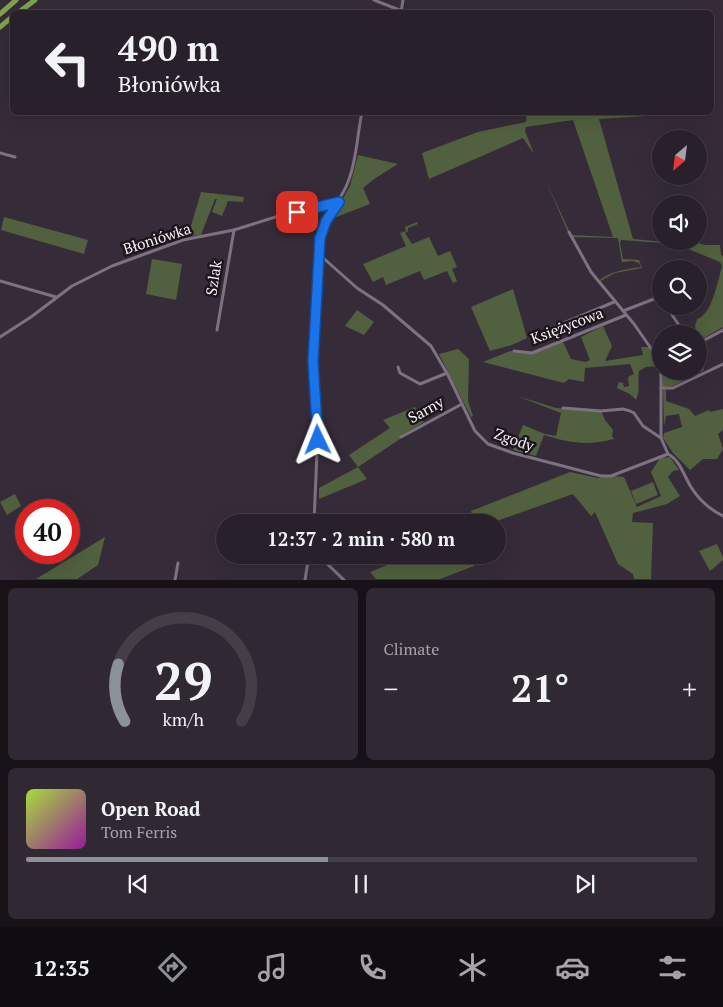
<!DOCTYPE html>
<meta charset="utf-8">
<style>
:root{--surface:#28212b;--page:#302933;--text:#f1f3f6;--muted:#a5a3a9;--line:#443e47;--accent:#8c9099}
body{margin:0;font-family:"PT Serif",serif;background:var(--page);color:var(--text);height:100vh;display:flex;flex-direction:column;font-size:19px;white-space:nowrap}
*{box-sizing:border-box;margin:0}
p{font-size:16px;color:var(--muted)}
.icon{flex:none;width:28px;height:28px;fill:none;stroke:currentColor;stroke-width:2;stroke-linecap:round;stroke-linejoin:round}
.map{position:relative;height:580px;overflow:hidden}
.sheet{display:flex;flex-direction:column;gap:8px;padding:8px;background:#161218;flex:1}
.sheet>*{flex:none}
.hud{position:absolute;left:10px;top:10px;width:704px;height:105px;border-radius:8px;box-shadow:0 5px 20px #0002,0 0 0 1px var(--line);background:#28212b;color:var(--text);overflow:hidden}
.needle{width:32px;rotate:208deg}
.buttons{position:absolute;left:652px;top:130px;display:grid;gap:10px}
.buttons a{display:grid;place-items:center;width:55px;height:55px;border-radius:50%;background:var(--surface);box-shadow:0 5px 20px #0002,0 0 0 1px var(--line);font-size:25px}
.speed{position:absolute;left:15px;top:499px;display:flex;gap:10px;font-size:25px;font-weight:700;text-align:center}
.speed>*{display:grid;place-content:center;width:65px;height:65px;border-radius:50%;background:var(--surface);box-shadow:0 5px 20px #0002,0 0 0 1px var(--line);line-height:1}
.speed .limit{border:8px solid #d22;background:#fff;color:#111}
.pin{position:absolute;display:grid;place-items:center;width:42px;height:42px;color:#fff;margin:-21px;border-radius:10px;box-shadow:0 2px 8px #0006}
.me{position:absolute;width:55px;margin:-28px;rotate:358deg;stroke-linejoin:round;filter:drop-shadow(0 0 4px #0008)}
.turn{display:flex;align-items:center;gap:18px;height:105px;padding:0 25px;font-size:22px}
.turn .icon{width:65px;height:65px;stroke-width:2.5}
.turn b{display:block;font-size:35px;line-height:42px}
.big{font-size:38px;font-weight:700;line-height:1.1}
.sheet .widget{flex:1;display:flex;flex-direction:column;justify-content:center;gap:8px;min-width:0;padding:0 18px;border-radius:8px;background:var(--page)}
.sheet .dial{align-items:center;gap:0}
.dial svg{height:130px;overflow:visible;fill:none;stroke:var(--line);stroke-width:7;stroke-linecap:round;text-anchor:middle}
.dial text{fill:var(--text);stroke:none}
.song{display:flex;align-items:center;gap:15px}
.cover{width:60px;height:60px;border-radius:8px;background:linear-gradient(135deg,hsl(80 70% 55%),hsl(300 70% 35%))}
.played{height:5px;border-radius:2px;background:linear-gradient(90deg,var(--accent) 45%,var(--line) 45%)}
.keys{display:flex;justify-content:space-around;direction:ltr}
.heat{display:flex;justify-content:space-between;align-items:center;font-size:28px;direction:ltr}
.sheet .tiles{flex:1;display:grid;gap:8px;grid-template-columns:1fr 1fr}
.widget:last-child{grid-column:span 2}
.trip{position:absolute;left:216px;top:514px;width:290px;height:50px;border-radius:25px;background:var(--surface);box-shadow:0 5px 20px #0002,0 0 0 1px var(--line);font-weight:700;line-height:50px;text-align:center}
.tab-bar{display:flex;height:80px;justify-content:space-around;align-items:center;background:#100d11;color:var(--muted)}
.tab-bar .icon{width:35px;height:35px}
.tab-bar .current{color:var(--accent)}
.tab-bar b{font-size:22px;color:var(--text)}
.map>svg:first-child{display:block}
.green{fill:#51603e}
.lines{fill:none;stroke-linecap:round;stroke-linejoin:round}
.minor{stroke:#7e7181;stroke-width:3}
.highway{stroke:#7fa34c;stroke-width:5}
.route-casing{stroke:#114b97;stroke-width:12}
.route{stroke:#1a73e8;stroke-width:9}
.labels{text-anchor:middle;stroke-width:5;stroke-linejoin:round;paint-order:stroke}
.street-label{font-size:15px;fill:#f8f1f9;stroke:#1b161c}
</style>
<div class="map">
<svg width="723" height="580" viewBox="0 0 723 580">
<rect width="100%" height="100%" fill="#362c39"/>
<g class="green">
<path d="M594,112L605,114L646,113V116L599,119L633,239L686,244L694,241L704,245H720L721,255L723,256V327L699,341V334H696L695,326L697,319C712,315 718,280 722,266L720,262L676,244L621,240L620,243L623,259L639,260L642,268L615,273L597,283C606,272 626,269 641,267L639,263L633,261L622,262L618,238L570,237L546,181L571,235L613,237L573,120L526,127L525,131L534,154L523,138L429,179L422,153L478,132L526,122L527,113Z"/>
<path d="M358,155L398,164L374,179L363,188L370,204L331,219L350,186Z"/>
<path d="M201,192L244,197L243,202L228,201L222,216L212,212L217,199H215L201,235L188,236Z"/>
<path d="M4,217L88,240L84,254L1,230Z"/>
<path d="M417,222L418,224L408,228V231L405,233L412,244L429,237L438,256L450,251L457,267L452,269L457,281L453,283L447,271L424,280L420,271L386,285L383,277L373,282L363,264L406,246L400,233L406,231L405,227Z"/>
<path d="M152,259L182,264L176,300L146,294Z"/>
<path d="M513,289L527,338L512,345L490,351L471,307Z"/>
<path d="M357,310L374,322L364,335L345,326Z"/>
<path d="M603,326L612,346L605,361L643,355L641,347H649L659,366L646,367L639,371C637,383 641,388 636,400L630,394L617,388L619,382L623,383L624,387L629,386L628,377L634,374L630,364L585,368L584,382L569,379L564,383L483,362L510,351L533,354L563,342L571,359L586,362L590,360L581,337Z"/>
<path d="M458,349L469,359L468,401L473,416L471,417L439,354Z"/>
<path d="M699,355L704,370L673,386L662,387L663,371H699Z"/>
<path d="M666,389V401L689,409L695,416L709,410L710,412L723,409V430L718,434L723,449L717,459H703L690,470L673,453L663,438L664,433L682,427L679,414L666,416L664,426L663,390Z"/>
<path d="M517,396L556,408L601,411L605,420L613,430L612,436L614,439C587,446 570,443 544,435L536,456L513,450L523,425L545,434L556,436L561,413Z"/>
<path d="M415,407L424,422L402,435L403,437L358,467L367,479L319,499V488L358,467L349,455L390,428L383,420Z"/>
<path d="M670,457L679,470L673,471L668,477L680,496L667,504L633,513L632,522L653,523L651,579H634L633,574L618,564L595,512L591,516L573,494L494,522H461L473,518L471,511L570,472L598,478L614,476L624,477L637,507L661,496L651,472L660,458Z"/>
<path d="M653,482L658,495L636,504L631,491Z"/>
<path d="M15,494L21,506L7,515L0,502Z"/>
<path d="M105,537L98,565L77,579H36Z"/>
<path d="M717,544L723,557V560L710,571L699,551Z"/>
<path d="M412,555H476L474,566L440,579H376L370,572Z"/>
</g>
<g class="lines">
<g class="minor">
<path d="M374,0L402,11"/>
<path d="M401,12L403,0"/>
<path d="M0,153L15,157"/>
<path d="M569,232L591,272L634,324L657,357L661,370V438L668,454"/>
<path d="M321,256L357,288L383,305L431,346L448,375L475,431L488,444L513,453L601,476H611L668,454C680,460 684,476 691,487C699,500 709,509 723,516"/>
<path d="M0,281L56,297"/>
<path d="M666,306L685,334"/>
<path d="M623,311L659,297L661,299"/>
<path d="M552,328L614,302"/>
<path d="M217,330L234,230"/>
<path d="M0,337L31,317L72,286L112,266L183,240L234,230L285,214L339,202"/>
<path d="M699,343L723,330"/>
<path d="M514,351L532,353L626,315"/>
<path d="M398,367L400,373L420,384L447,373"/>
<path d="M661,388H673L723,364"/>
<path d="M563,408L601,411L623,409L630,411L634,413L643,426L661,438"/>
<path d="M401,437L462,404"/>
<path d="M314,522L318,429L313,362L321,238C324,217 341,201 348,182C357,160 357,135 362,112"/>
<path d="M318,555L344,580"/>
<path d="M175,580L178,563"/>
<path d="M305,580L309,555"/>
</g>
<g class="highway">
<path d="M19,12L35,0"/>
<path d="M0,14L16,0"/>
<path d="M0,27L12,17"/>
</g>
</g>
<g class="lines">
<g class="route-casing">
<path id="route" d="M297,212L339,202L326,221L320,238L313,362L318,440"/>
</g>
<use href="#route" class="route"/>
</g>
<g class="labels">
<g class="street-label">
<text transform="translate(157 239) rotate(-18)" y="5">Błoniówka</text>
<text transform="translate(214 278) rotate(-81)" y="5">Szlak</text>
<text transform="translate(567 326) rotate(-21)" y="5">Księżycowa</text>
<text transform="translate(426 410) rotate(-29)" y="5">Sarny</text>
<text transform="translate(514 440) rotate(19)" y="5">Zgody</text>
</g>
</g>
</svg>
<div class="buttons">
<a><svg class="needle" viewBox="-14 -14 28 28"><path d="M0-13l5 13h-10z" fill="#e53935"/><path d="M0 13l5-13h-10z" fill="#a5a3a9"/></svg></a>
<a><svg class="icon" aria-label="sound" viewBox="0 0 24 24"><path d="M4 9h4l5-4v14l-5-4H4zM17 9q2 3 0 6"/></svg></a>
<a><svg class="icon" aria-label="search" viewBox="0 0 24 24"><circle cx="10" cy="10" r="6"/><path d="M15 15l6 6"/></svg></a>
<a><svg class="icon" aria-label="layers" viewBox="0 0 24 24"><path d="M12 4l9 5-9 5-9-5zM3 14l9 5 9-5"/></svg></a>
</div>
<div class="speed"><div class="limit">40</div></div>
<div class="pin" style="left:297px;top:212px;background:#d93025"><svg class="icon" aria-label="arrive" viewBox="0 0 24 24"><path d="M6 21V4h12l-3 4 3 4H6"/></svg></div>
<svg class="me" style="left:318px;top:440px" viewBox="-20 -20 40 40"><path d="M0-17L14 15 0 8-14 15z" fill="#1a73e8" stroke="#fff" stroke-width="4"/></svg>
<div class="trip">12:37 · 2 min · 580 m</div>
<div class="hud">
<div class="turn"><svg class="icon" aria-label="left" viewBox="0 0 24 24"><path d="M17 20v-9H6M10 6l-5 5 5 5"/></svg><div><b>490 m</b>Błoniówka</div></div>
</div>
</div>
<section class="sheet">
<div class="tiles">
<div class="widget dial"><svg viewBox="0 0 100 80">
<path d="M14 69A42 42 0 1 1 86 69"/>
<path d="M14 69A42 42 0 0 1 10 34" stroke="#8c9099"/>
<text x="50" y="56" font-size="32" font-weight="700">29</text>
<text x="50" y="72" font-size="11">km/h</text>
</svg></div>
<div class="widget"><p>Climate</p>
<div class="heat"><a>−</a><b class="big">21°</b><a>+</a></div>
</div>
<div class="widget">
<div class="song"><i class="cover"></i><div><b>Open Road</b><p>Tom Ferris</p></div></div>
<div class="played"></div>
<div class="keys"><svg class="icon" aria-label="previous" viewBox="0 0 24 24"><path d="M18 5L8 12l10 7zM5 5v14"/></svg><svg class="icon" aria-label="pause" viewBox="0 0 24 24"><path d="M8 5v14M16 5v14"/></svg><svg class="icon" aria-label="next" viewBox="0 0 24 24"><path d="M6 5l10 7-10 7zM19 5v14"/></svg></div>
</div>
</div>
</section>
<nav class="tab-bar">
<b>12:35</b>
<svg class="icon current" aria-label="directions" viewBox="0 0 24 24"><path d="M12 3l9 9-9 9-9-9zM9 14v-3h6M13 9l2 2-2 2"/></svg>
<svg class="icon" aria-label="music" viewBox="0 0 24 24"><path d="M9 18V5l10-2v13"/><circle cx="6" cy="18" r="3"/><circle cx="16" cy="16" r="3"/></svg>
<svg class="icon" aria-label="phone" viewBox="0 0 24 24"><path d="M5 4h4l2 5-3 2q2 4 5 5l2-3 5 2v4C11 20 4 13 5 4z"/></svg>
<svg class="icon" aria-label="climate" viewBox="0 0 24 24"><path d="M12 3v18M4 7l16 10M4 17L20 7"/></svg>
<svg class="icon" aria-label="car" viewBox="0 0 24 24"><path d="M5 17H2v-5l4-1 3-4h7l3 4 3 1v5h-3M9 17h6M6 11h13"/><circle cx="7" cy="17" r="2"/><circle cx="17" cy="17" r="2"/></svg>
<svg class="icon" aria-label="filters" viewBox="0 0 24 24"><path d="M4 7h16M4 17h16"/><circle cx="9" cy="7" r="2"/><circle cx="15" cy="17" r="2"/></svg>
</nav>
